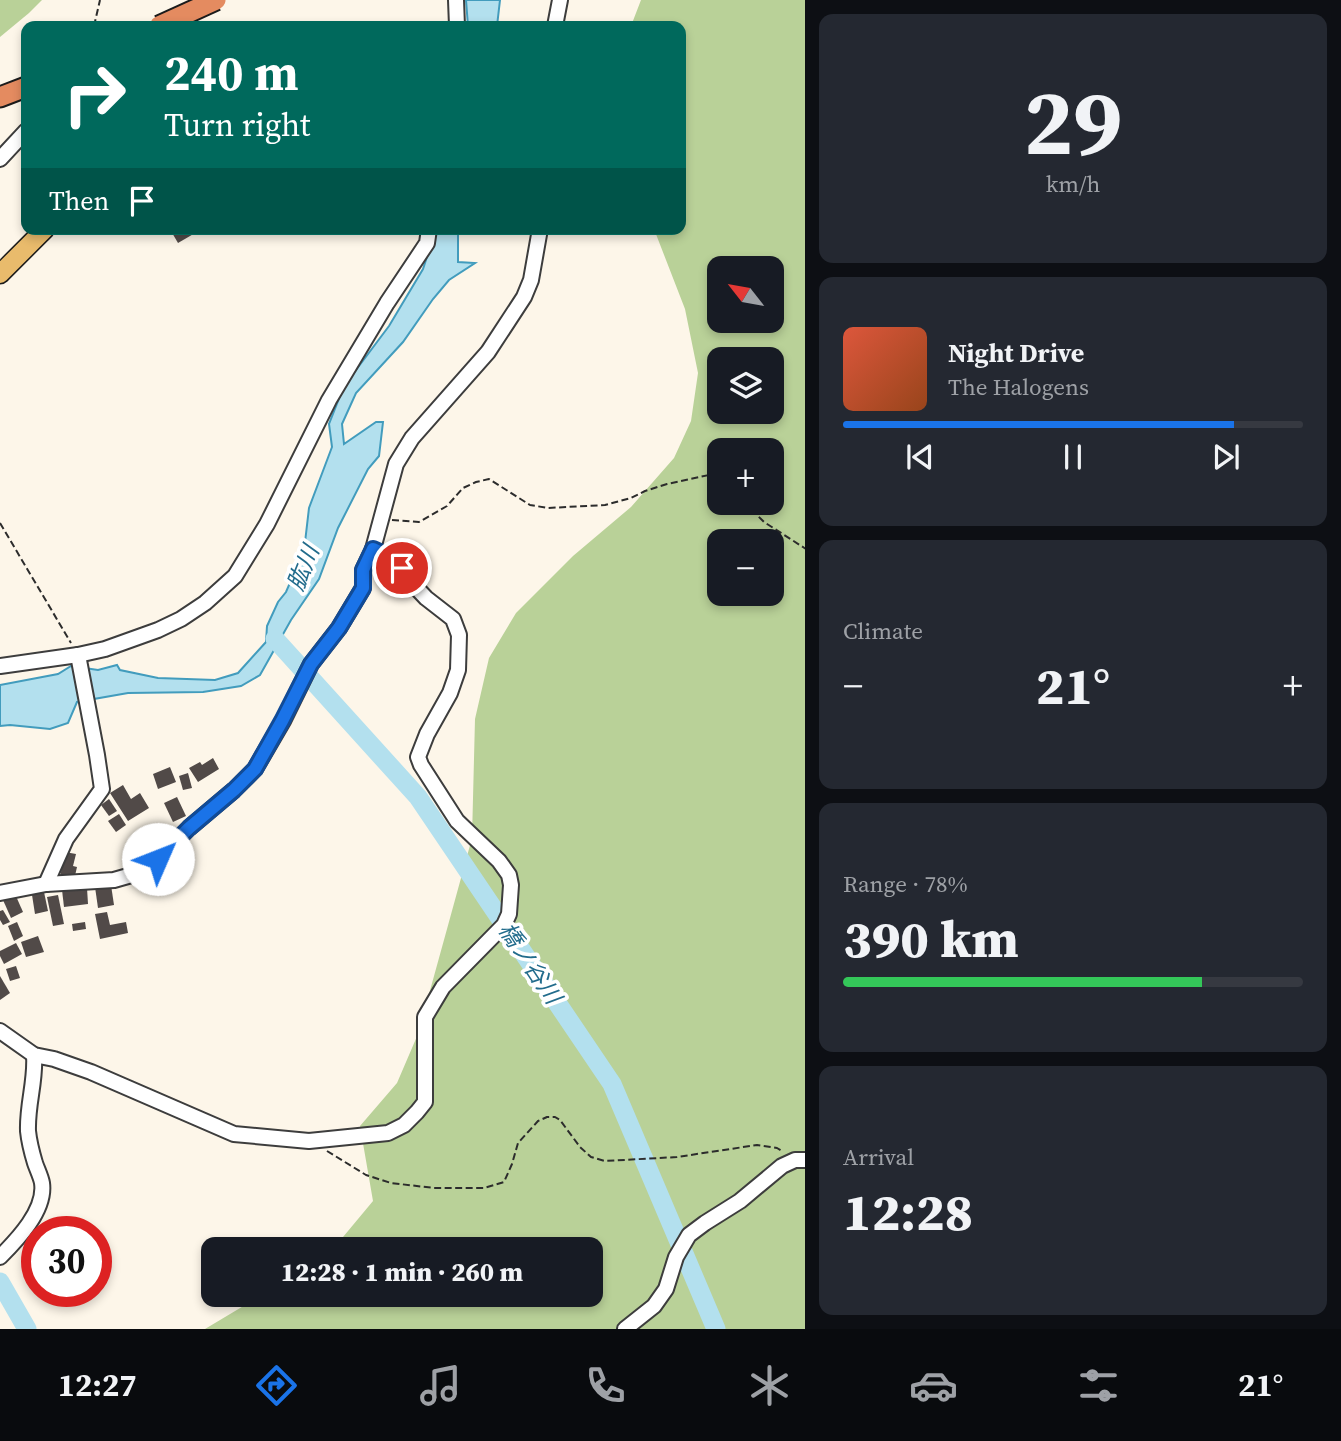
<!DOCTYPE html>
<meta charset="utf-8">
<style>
:root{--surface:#171b24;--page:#242831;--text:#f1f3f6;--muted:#9ea1a6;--line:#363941;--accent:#1a73e8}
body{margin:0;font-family:"Source Serif 4","Noto Sans JP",serif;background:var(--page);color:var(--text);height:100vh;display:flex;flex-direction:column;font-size:26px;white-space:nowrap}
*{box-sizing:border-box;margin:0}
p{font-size:23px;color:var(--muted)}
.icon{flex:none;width:38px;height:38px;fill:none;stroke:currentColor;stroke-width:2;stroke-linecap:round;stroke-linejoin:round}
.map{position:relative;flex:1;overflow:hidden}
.panel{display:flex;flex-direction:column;gap:14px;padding:14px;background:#0d0f14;width:536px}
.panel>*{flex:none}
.banner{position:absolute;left:21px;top:21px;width:665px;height:214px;border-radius:14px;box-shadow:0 4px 10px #0003;background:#00695c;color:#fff;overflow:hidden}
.needle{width:46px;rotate:301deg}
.tools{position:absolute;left:707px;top:256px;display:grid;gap:14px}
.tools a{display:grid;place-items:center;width:77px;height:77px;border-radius:14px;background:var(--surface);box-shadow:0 4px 10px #0003;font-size:35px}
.speed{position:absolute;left:21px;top:1216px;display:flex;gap:14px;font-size:35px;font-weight:700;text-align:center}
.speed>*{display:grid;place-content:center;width:91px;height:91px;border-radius:50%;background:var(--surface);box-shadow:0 4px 10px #0003;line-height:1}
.speed .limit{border:10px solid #d22;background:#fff;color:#111}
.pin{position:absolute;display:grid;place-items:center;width:60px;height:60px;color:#fff;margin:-30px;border:4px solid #fff;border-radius:50%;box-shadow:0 2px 7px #0007}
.me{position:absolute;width:77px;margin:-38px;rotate:46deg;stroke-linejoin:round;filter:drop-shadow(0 0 5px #0008)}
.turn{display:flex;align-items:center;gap:24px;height:147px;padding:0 28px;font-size:32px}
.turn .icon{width:91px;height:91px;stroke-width:2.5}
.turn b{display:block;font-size:49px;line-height:60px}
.then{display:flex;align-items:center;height:66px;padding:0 28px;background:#0003;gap:14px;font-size:26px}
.big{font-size:52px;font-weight:800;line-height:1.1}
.panel .tile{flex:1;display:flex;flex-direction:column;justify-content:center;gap:10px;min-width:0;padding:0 24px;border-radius:14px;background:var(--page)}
.panel .dial{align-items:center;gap:0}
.dial b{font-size:91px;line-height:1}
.song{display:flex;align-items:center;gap:21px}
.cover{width:84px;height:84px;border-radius:10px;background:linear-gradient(135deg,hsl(10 70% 55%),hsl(20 70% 35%))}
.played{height:7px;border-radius:4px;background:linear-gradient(90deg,var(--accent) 85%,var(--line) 85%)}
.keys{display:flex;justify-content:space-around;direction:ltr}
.heat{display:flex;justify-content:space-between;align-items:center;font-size:38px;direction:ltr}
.charge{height:10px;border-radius:5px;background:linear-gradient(90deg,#34c759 78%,var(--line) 0)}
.trip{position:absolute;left:201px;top:1237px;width:402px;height:70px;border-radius:14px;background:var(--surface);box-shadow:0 4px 10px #0003;font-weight:800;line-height:70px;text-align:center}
.tab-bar{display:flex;height:112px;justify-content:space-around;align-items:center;background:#090b0e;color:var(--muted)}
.tab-bar .icon{width:49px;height:49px}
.tab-bar .current{color:var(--accent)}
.tab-bar b{font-size:32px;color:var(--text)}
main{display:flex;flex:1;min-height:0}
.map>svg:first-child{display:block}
.forest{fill:#b9d198;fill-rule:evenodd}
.water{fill:#b3e0ee;stroke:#429cbd;stroke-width:2}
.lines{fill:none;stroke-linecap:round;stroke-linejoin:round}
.river{stroke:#b3e0ee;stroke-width:19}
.building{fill:#514a48}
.minor-casing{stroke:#3d3d3d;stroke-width:18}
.major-casing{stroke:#1b1b1b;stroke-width:21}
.highway-casing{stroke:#1b1b1b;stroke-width:23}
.path{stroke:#2c2c2c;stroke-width:2;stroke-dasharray:7 3.5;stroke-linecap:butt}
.minor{stroke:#fff;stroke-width:14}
.major{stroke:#e9bb6c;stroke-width:18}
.highway{stroke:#e48b60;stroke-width:19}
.highway-bridge-casing{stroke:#1b1b1b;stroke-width:23;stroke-linecap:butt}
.highway-bridge{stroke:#e48b60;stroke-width:19}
.route-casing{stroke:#114b97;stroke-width:18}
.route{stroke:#1a73e8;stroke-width:12}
.labels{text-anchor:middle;stroke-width:7;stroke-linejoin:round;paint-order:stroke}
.water-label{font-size:23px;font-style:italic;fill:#226c8c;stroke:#fff}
</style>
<main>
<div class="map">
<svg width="806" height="1329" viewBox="0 0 806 1329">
<rect width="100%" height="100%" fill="#fdf6e9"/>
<g class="forest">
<path d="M0,0H42L29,13L0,37Z"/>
<path d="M641,0H805V1329H205L262,1295H592V1250L333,1249L373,1201L360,1126L397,1083L418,1034L447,929L472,838L475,719L489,658L516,613L573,556L631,507L674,458L691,421L698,373L685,309L654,229H681V26H631ZM719,268H772V320H719ZM719,359H772V411H719ZM719,450H772V502H719ZM719,541H772V593H719Z"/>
</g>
<g class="water">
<path d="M466,0H500L497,26H468Z"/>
<path d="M436,229H458V262L475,263L449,280L433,299L403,342L356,393L342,424L344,444L376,422H383L379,456L368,469L338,528L319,579L291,620L260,675L241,686L203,692L128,693L77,702L68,723L50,729L10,725L0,726V685L58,674L71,666L98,670L117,665L120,670L158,678L215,680L238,673L266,642L267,626L278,602L286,592L304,551L309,508L332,447L329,424L344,386L389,326L423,269Z"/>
</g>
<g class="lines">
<g class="river">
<path d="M275,639L418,797L612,1084L716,1329"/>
<path d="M0,1282L27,1329"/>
</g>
</g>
<g class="building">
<path d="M174,229H202L178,243L171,231Z"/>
<path d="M213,758L219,769L198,782L189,768L200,762L202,765Z"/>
<path d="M170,767L176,782L158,789L153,774Z"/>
<path d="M188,773L192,788L183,790L179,776Z"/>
<path d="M123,785L131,799L140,793L149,808L128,821L110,793Z"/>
<path d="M177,797L186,816L173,822L164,803Z"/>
<path d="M109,799L117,811L109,816L101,805Z"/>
<path d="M119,814L126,825L116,832L108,821Z"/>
<path d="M65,852L76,854L73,866L77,867L74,880L60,877Z"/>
<path d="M111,885L114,905L98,908L95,887Z"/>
<path d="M87,888L88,904L64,907L62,890Z"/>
<path d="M44,892L48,911L35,914L32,895Z"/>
<path d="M15,894L23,912L11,918L3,900Z"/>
<path d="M58,895L64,924L53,926L47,897Z"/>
<path d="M3,910L10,922L3,925L0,920V911Z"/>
<path d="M107,912L110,925L126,922L128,933L100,939L95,914Z"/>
<path d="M17,922L23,936L14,941L8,926Z"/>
<path d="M85,922L86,929L73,931L72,924Z"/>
<path d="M38,936L44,952L26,957L21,942Z"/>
<path d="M16,943L22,954L4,964L0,956V951Z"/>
<path d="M16,966L20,978L10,981L6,969Z"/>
<path d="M0,976L10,993L0,1000Z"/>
</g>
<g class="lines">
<g class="minor-casing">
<g id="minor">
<path d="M456,0L457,26"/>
<path d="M555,26L560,0"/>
<path d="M0,159L26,131"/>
<path d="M0,666L78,655L105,649L158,630L181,619L205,603L235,576L267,524L329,400L387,303L427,243L429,229"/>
<path d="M46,884L66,839L102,789L97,755L78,655"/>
<path d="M0,893L46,884L114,880L135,874L158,859L189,828L234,790L255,769L283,721L311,664L339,628L363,588V570L373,549L396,464L412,438L488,352L524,297L531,280L540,229"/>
<path d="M0,1031L34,1055L54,1059L91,1072L234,1134L309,1141L388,1133L404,1125L417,1112L425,1102V1017L443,987L504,925L509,914L511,885L509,875L499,861L457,821L421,765L418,757L427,734L450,693L458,670L459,635L453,619L426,598L410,581L395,559L373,549"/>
<path d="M0,1257C17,1240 46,1210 42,1183C41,1177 37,1169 35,1163C32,1153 29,1141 28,1131C27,1104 36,1081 34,1055"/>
<path d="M625,1329L654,1306L666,1289L676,1257L689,1235L705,1223L740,1201L782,1166L795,1160H806"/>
</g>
</g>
<g class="major-casing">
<path id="major" d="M0,274L45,229"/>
</g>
<g class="highway-casing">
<path id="highway" d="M0,97L26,87"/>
</g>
<g class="path">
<path d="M94,26L100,0"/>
<path d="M744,502L764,522L806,549"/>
<path d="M392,520L419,522L447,506L463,488L476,482L489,479L530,505L548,508L605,505L631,498L645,491L667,484L709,475L719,479"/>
<path d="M0,523L71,643"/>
<path d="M327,1151L366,1175L391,1183L434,1188H484L504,1182L512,1164L518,1143L538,1121L547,1117H555L560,1120L580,1147L591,1157L605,1161L677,1157L757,1145L777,1148L782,1151"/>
</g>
<use href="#minor" class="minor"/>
<use href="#major" class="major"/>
<use href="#highway" class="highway"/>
<g class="highway-bridge-casing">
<path id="highway-bridge" d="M159,26L216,0"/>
</g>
<use href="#highway-bridge" class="highway-bridge"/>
</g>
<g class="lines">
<g class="route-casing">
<path id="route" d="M158,859L189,828L234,790L255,769L282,721L311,664L339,628L363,588V570L373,549L395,559L402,568"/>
</g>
<use href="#route" class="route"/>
</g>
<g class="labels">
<g class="water-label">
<text transform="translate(303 568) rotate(-68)" y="8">肱川</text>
<text transform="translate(530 963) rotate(56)" y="8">橋ノ谷川</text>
</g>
</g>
</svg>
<div class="tools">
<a><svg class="needle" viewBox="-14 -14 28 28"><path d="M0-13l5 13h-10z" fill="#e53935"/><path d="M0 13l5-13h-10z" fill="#9ea1a6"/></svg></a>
<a><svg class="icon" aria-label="layers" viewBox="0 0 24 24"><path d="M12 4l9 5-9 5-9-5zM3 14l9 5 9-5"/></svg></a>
<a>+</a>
<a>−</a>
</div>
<div class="speed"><div class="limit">30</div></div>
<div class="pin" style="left:402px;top:568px;background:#d93025"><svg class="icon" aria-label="arrive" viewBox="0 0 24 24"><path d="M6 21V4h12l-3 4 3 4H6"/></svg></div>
<svg class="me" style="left:158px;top:859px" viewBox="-20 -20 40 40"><circle r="19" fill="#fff"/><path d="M0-13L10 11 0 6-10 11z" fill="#1a73e8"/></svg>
<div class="trip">12:28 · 1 min · 260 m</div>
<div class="banner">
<div class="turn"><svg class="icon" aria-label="right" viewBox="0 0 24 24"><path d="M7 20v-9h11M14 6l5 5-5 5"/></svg><div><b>240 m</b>Turn right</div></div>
<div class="then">Then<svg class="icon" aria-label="arrive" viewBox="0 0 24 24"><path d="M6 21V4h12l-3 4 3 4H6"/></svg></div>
</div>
</div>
<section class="panel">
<div class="tile dial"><b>29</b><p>km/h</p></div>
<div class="tile">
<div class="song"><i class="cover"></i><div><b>Night Drive</b><p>The Halogens</p></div></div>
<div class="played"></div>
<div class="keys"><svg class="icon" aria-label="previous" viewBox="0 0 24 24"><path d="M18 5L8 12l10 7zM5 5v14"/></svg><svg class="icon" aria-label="pause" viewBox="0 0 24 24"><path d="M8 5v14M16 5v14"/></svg><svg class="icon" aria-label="next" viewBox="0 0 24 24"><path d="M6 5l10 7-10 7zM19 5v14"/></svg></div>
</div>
<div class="tile"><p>Climate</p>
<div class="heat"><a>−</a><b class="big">21°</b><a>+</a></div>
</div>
<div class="tile"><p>Range · 78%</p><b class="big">390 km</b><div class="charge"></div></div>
<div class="tile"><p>Arrival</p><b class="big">12:28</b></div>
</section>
</main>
<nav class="tab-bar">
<b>12:27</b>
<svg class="icon current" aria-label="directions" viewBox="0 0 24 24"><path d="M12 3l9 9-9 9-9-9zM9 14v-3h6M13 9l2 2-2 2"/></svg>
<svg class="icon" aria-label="music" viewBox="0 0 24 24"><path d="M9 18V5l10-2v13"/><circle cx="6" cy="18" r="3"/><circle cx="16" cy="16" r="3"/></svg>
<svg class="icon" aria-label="phone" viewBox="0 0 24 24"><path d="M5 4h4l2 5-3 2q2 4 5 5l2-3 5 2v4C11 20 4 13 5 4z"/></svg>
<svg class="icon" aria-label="climate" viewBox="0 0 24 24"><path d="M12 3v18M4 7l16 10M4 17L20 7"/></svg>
<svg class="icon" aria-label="car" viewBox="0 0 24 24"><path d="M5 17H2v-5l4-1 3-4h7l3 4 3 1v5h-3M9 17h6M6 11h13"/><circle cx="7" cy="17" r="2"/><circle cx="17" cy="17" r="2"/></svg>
<svg class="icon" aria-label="filters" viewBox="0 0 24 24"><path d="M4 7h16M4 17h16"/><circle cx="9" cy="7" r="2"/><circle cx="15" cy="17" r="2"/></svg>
<b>21°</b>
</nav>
